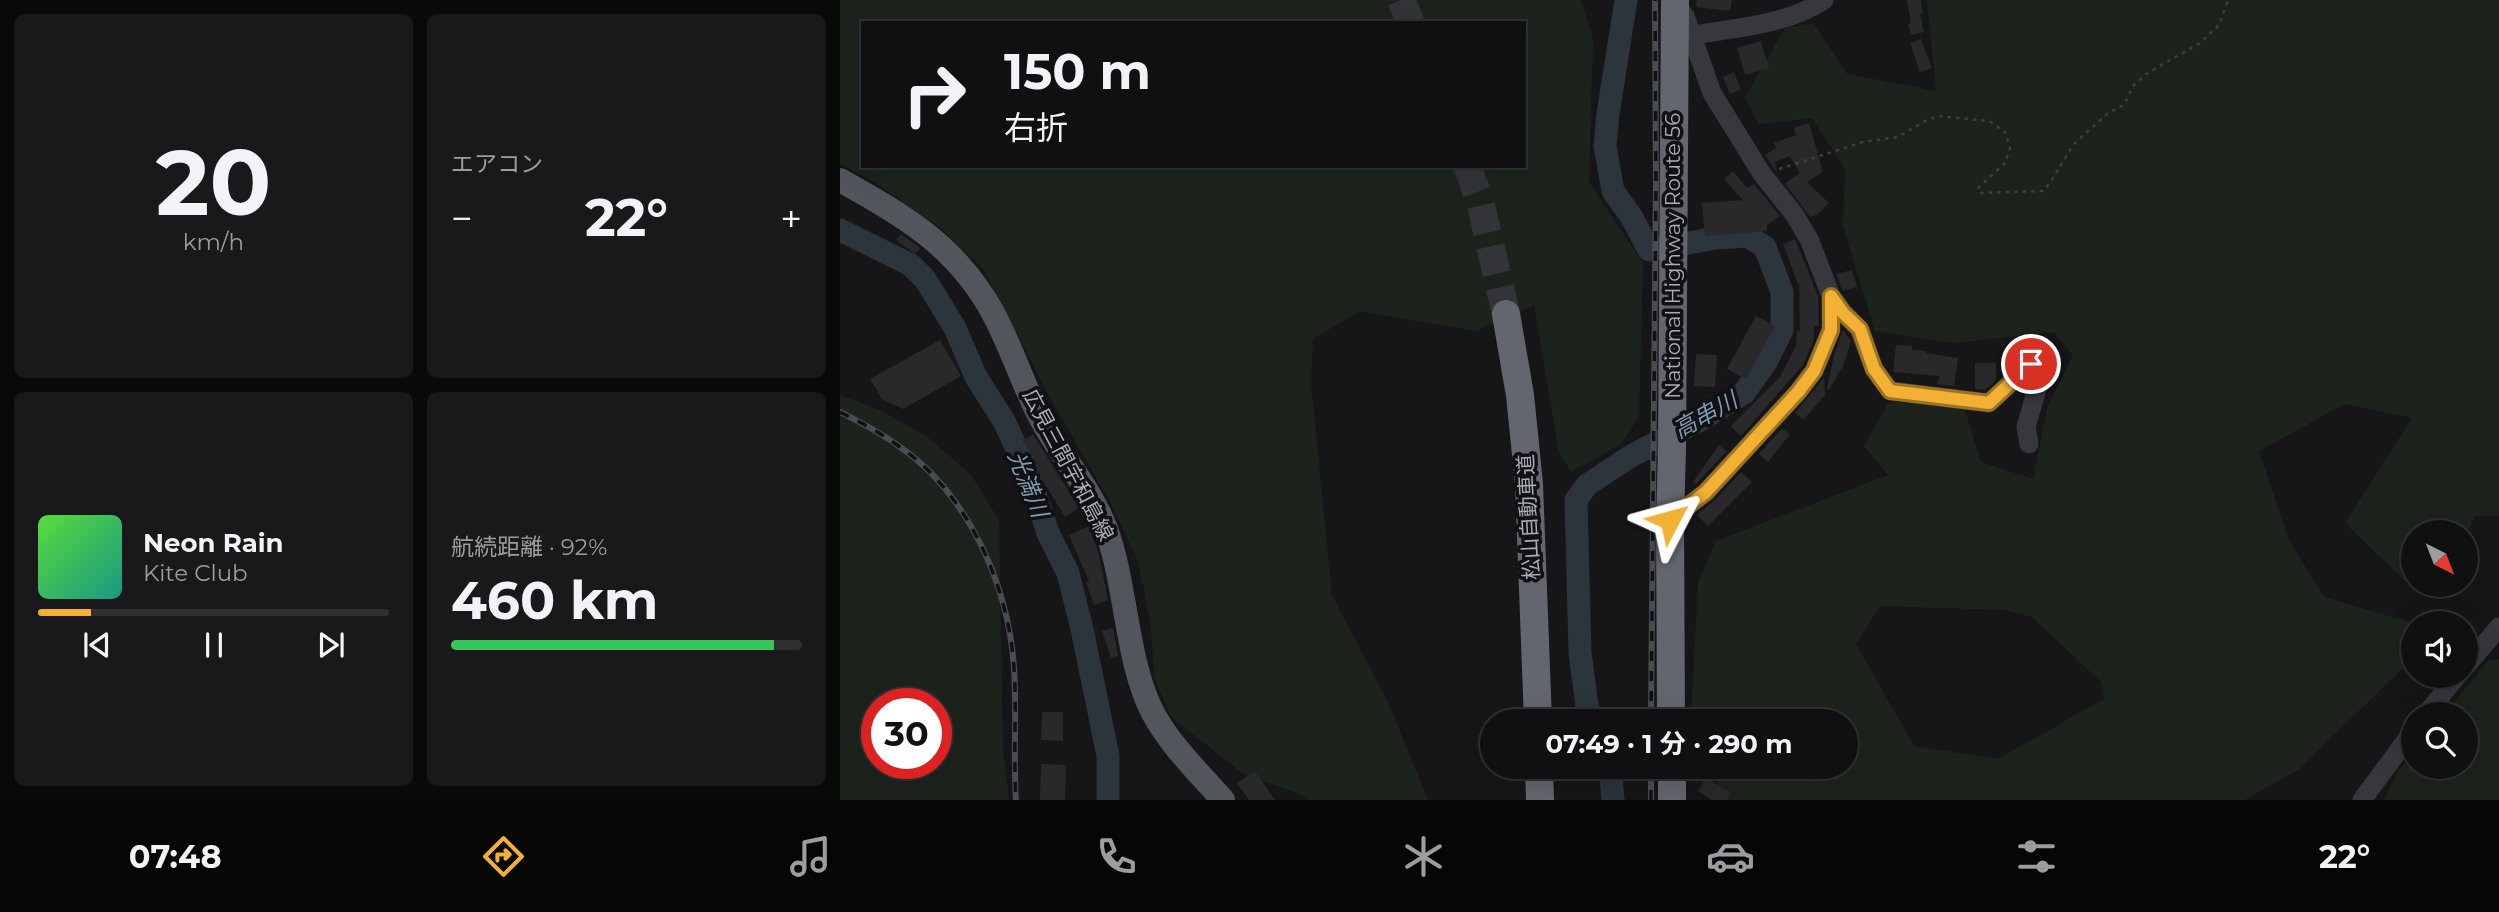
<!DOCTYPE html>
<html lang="ja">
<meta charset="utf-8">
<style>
:root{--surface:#101012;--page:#19191b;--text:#f1f3f6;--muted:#9c9d9f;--line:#303032;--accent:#f2b134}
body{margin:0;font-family:Montserrat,"Noto Sans JP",sans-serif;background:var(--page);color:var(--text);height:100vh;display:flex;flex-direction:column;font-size:26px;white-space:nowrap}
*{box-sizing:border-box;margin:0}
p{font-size:23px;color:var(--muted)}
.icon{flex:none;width:38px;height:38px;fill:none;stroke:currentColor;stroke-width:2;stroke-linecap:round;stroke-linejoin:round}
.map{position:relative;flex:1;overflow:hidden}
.side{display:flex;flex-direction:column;gap:14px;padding:14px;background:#09090a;width:840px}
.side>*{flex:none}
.hud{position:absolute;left:21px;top:21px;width:665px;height:147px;border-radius:0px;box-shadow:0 7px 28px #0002,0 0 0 2px var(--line);background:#101012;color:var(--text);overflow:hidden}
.needle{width:46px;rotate:138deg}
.controls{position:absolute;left:1561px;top:520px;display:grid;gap:14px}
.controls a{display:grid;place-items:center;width:77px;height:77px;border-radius:50%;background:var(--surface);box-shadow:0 7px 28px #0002,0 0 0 2px var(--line);font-size:35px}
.speed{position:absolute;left:21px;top:688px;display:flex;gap:14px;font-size:35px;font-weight:700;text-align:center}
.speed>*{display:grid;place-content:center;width:91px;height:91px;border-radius:50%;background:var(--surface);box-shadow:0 7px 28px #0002,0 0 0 2px var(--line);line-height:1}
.speed .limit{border:10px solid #d22;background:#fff;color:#111}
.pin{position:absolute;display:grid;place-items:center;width:60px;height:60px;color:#fff;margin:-30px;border:4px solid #fff;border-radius:50%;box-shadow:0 2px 7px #0007}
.me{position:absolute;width:77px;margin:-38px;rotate:51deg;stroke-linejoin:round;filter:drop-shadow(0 0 5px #0008)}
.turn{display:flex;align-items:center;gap:24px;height:147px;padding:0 28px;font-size:32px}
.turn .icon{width:91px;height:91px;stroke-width:2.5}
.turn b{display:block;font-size:49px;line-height:60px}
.big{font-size:52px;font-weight:700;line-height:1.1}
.side .tile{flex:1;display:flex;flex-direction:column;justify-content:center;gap:10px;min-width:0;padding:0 24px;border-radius:10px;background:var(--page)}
.side .dial{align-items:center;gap:0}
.dial b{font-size:91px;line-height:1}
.song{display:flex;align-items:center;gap:21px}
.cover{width:84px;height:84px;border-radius:10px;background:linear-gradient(135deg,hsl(110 70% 55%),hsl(170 70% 35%))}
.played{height:7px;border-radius:4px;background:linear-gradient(90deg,var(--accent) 15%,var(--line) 15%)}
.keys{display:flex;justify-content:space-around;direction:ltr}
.heat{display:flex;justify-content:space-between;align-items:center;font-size:38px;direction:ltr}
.charge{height:10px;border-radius:5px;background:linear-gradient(90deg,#34c759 92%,var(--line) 0)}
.side .tiles{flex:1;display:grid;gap:14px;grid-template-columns:repeat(2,1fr)}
.trip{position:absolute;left:640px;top:709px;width:378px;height:70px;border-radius:35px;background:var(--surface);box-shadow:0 7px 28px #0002,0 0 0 2px var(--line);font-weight:700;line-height:70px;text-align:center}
.tab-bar{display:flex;height:112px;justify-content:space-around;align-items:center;background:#060607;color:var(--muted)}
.tab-bar .icon{width:49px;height:49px}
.tab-bar .selected{color:var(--accent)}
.tab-bar b{font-size:32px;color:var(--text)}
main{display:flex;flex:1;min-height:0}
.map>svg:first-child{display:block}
.green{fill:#1c231d;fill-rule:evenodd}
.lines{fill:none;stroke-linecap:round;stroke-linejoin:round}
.river{stroke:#2c353c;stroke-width:23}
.building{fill:#29292c}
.highway-tunnel{stroke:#333438;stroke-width:28;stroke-dasharray:28 14;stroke-linecap:butt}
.path{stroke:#3d3f44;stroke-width:2.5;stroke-dasharray:3.5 5;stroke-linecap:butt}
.minor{stroke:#37383d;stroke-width:19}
.major{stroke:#53555c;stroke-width:24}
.highway{stroke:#63666e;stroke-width:28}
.rail-casing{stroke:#4a4c52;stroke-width:6}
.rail{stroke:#111113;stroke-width:3.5;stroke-dasharray:10;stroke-linecap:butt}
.route-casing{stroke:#9d7322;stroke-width:18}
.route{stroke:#f2b134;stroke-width:12}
.labels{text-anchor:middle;stroke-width:7;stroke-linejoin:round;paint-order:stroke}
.street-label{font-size:21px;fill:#a8adb8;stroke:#111113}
.water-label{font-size:23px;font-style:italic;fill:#7f9bb3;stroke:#111113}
</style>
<main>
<section class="side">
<div class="tiles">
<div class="tile dial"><b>20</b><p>km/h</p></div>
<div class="tile"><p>エアコン</p>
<div class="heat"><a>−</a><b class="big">22°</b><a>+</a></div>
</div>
<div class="tile">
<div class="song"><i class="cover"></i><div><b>Neon Rain</b><p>Kite Club</p></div></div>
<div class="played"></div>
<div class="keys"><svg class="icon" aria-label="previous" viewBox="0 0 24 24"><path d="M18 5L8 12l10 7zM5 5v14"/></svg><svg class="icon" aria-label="pause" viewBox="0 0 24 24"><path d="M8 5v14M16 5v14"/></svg><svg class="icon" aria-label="next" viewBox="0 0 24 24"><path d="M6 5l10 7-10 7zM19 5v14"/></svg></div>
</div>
<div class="tile"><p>航続距離 · 92%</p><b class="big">460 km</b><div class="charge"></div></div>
</div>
</section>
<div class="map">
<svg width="1659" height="800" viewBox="0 0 1659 800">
<rect width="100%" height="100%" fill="#161618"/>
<g class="green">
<path d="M0,0H741L753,38L749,182L803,263L799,417L781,444L731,472L719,452L694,305L635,331L520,311L473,339L471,383L492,595L548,702L588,800H469L465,796L402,773L331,717L314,678L311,625L298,561L267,496L215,407L143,269L98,226L29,179L0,164ZM23,23H684V166H23Z"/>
<path d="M1087,0H1659V516H1635L1626,536V532H1573V583L1568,584L1505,523L1572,418L1505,404L1419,451L1449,540L1484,597L1573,623V658L1458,770L1405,800H885L869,767L1006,766V721H851L858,582L876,541L1048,475L1024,446L1049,402L1124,407L1141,462L1193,479L1207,408L1233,355L1213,332L1114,343L1035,331L1003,226L1005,169L972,118L919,124L905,98L945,28L973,23L1007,74L1096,91ZM1040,606L1166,610L1192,617L1262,683L1264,699L1158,759L1074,746L1016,644Z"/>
<path d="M0,395L40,410L85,435L131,475L159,520L163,751L169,800H0ZM37,704H96V763H37Z"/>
<path d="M1659,659V800H1544L1558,771L1573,752V766H1626V714H1604L1648,661Z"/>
</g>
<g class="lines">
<g class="river">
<path d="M0,230L71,265L85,279L115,328L136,377L164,421L187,470L208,533L228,573L242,629L268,756V800"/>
<path d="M752,721L747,706L740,653L736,500L747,485L791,456L864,418L904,393L926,362L942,330V292L925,247L907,236L876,238L809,250L791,216L773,191L765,146L768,114L786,0"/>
<path d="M768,766L771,776L773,800"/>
</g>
</g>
<g class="building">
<path d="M857,0H892L890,11L856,7Z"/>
<path d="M1067,0H1081L1083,14H1080L1084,32L1071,35L1068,24L1071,23Z"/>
<path d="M1081,39L1092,68L1080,72L1070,43Z"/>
<path d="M921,41L929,68L905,75L897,48Z"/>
<path d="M894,72L901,89L890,94L883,77Z"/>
<path d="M969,123L983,172L967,182L989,203L977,215L970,217L945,183L960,173L950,156L935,162L937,173L925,155L936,148L934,143L956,135L954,128Z"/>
<path d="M893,171L907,188L914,184L940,216L927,225V231L865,236L862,203L903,200L884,179Z"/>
<path d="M61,234L80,248L75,254L56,240Z"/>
<path d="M955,239L978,296L979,326H974V339L963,365L901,436L891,426L940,377L956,346L957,331H960L959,282L958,284L943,244Z"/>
<path d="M1012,270L1017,287L1003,291L996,274Z"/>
<path d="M916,316L935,326L906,379L887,369Z"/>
<path d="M1003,330L1011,341L1004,364L989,390L987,389L994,355Z"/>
<path d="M100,340L121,376L63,409L42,399L30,379Z"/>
<path d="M1056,345L1072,346V350L1087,351L1086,353L1118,358L1114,386L1097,384L1099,376L1053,372Z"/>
<path d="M856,354L877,355L875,387L854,386Z"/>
<path d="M1135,363H1156V380L1145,390L1135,389Z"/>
<path d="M984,378L985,395L963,420L955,413Z"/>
<path d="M942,428L950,434L928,462L919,454Z"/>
<path d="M193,434L239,508L225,517L191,461L194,459L182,441Z"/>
<path d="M879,445L887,451L856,484L853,482Z"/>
<path d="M901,472L912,482L868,526L857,515L875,500Z"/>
<path d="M249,526L259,555L268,600L254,605L246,582L249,581L229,535Z"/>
<path d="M273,628L278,656L271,658L262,631Z"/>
<path d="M202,712H223V741L201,740Z"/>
<path d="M201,764L226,765L225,800H200Z"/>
<path d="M415,771L435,800H409L397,783Z"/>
<path d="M866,778L891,793L887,800H872L858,791Z"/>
</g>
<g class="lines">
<g class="highway-tunnel">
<path d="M561,0L571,23"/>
<path d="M627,166L640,201L666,314"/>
</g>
<path class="path" d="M939,169L1023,142L1058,137L1085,121L1098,116L1149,121L1165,132L1170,148L1165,163L1138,188L1140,193L1203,191L1210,183L1233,145L1268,113L1284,105L1293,86L1306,74L1360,43L1379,25L1388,0"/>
<g class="minor">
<path d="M852,35C892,29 950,24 984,0"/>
<path d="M991,296L1004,313L1019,329L1034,369L1050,391L1149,403L1191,364L1203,368L1186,427L1189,444"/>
<path d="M830,520L866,492L958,392L974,371L991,330V296L969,239L954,214L922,174L872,93L845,16L835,5"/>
<path d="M1626,666L1659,627"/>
<path d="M1586,714L1617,676"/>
<path d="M1522,800L1573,731"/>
</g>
<path class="major" d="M0,180C64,216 117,246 153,313C171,346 182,382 199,415C219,454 250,487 266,529C287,586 286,662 313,713C330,745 359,773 383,800"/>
<g class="highway">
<path d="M666,314L680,395L689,484L698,721"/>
<path d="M831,721L830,520L832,449L835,0"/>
<path d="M699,766L700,800"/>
<path d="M832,766V800"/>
</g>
<g class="rail-casing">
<g id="rail">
<path d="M0,412C20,422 41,433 60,447C129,495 168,585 174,667C177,711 173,756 176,800"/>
<path d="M811,721L816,183L815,0"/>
<path d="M811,800V766"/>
</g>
</g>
<use href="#rail" class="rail"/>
</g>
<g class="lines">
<g class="route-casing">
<path id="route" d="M830,520L866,492L958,392L974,371L991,330V296L1003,313L1020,329L1034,369L1050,391L1149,403L1191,364"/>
</g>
<use href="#route" class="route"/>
</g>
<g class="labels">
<g class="street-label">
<text transform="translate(833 256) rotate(-90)" y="7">National Highway Route 56</text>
<text transform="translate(228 465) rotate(62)" y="7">広見三間宇和島線</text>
<text transform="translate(689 517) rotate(-93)" y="7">松山自動車道</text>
</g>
<g class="water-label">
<text transform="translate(865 415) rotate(-29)" y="8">高串川</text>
<text transform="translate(188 484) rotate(68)" y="8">光満川</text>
</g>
</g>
</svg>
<div class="controls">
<a><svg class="needle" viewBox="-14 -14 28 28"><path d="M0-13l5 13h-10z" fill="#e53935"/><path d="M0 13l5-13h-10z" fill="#9c9d9f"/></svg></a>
<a><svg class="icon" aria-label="sound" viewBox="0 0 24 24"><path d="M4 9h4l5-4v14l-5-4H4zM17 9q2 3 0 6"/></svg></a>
<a><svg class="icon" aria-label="search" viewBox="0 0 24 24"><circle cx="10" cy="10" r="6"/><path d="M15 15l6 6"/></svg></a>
</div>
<div class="speed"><div class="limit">30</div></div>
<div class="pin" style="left:1191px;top:364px;background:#d93025"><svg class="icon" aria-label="arrive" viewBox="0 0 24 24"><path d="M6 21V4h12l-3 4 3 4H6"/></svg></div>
<svg class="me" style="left:830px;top:520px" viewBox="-20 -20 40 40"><path d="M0-17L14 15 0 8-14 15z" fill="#f2b134" stroke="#fff" stroke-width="4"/></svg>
<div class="trip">07:49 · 1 分 · 290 m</div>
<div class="hud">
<div class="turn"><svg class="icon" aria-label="right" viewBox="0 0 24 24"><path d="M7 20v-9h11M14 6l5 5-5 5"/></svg><div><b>150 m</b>右折</div></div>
</div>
</div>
</main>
<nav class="tab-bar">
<b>07:48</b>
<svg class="icon selected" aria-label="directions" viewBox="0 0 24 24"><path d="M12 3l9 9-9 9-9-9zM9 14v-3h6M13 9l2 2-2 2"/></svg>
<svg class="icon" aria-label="music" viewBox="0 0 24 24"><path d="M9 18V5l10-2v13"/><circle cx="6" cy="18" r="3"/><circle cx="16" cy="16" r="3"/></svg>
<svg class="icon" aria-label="phone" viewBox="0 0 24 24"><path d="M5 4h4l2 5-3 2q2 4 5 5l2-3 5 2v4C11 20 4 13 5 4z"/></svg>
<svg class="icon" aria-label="climate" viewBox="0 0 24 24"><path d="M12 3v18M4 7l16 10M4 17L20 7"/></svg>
<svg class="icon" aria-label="car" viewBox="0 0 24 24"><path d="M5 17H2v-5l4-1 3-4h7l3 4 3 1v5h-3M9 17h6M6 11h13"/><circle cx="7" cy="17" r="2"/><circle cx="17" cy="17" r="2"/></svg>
<svg class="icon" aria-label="filters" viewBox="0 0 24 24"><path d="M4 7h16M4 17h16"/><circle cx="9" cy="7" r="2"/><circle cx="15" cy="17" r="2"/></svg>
<b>22°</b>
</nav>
